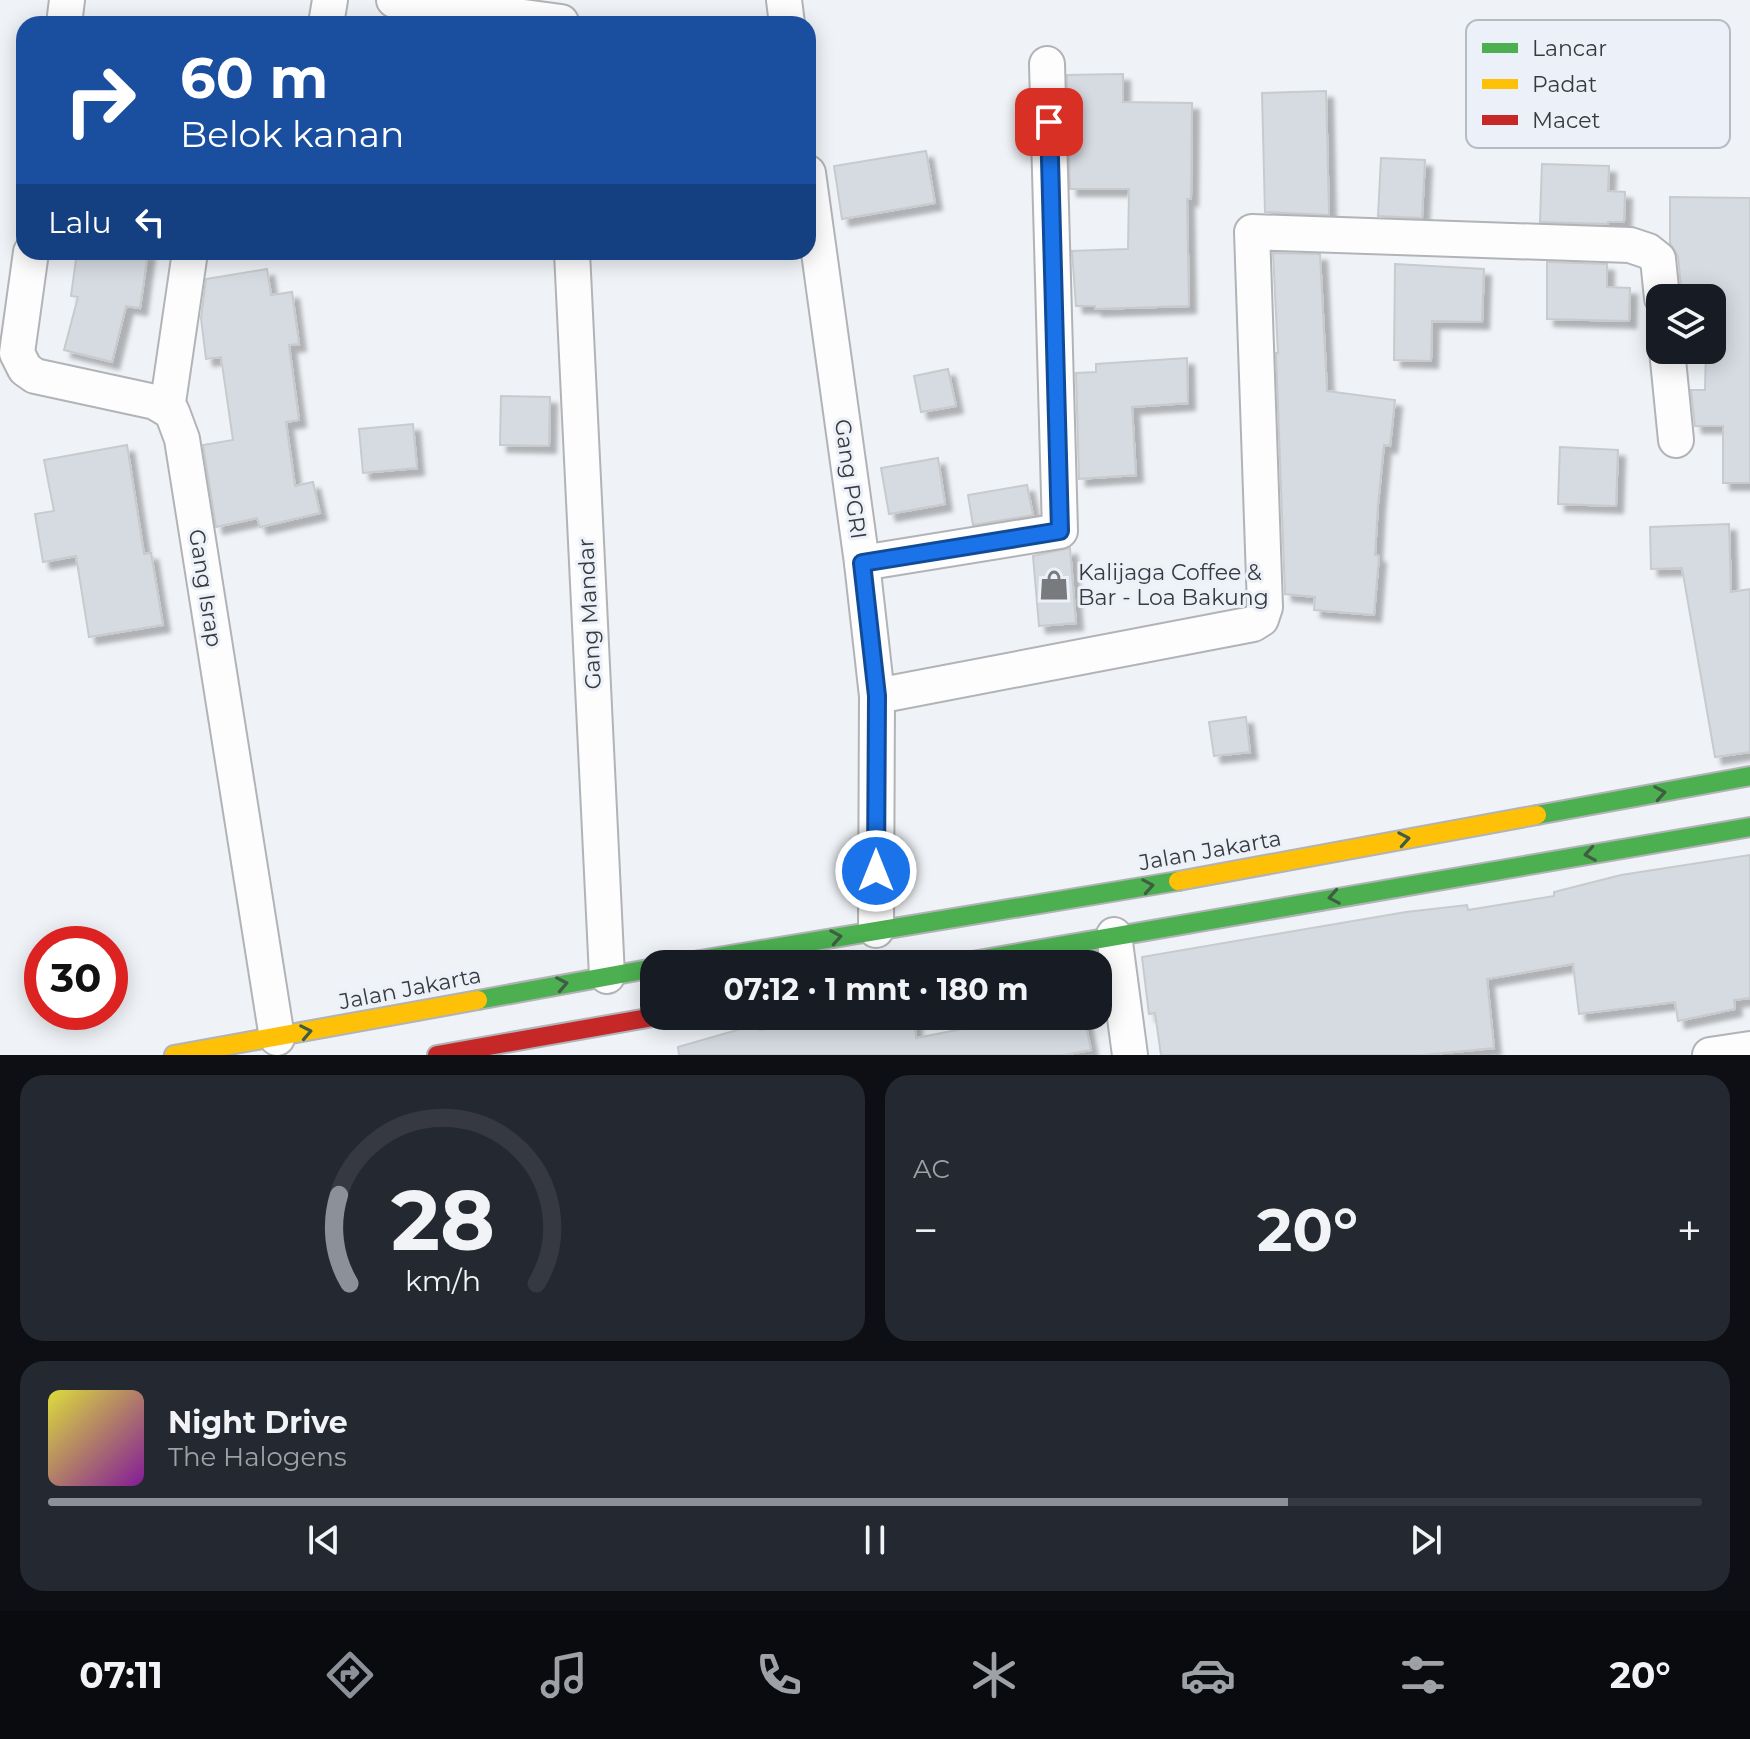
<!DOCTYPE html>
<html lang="id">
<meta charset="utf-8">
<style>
:root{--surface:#171b24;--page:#242831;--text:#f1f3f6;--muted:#9ea1a6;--line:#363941;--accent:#8c9099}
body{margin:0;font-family:Montserrat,sans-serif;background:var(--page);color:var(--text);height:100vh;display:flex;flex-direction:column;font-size:30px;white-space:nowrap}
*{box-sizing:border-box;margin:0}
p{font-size:26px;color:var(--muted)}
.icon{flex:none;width:44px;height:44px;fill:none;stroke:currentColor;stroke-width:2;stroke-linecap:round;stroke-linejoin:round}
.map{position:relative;height:1055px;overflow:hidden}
.details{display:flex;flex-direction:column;gap:20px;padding:20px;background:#0d0f14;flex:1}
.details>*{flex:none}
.top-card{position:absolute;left:16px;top:16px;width:800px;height:244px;border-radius:24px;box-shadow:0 4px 20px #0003;background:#1a4fa0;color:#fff;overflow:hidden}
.tools{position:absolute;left:1646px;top:284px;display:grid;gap:16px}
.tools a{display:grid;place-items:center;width:80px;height:80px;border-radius:16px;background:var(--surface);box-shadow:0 4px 20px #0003;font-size:40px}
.speed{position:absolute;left:24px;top:926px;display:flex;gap:16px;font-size:40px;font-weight:700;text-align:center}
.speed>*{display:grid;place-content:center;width:104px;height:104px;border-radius:50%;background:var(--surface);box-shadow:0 4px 20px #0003;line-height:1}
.speed .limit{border:12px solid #d22;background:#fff;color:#111}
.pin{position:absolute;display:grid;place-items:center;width:68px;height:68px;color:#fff;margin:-34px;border-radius:16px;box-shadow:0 4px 12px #0006}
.me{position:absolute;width:88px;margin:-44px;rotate:0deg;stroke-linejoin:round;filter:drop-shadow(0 0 6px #0008)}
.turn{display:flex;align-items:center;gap:28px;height:168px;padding:0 32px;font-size:36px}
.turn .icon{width:104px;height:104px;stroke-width:2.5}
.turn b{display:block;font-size:56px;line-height:68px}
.then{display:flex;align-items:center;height:76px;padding:0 32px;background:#0003;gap:16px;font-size:30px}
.big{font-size:60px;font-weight:700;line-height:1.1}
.details .card{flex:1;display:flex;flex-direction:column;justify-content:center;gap:12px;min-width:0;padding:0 28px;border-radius:24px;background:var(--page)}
.details .dial{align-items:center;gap:0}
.dial svg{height:208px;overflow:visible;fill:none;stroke:var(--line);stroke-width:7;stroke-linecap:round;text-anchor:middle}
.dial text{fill:var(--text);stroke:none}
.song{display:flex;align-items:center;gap:24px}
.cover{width:96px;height:96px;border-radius:12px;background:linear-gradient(135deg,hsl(60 70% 55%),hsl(290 70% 35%))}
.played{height:8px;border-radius:4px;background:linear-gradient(90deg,var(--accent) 75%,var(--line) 75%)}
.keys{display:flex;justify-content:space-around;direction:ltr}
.heat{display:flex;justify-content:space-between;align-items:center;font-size:44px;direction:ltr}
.details .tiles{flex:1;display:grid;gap:20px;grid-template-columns:1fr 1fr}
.card:last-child{grid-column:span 2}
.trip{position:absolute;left:640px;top:950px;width:472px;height:80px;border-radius:24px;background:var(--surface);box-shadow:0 4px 20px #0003;font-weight:700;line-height:80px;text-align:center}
.dock{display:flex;height:128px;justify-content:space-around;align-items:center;background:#090b0e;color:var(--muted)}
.dock .icon{width:56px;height:56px}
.dock .selected{color:var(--accent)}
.dock b{font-size:36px;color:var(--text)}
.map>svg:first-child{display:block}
.building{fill:#d6dbe2;stroke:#c8cbce;stroke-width:2;filter:url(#shadow)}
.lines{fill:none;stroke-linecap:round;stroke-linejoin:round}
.street-casing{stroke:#b1b3b6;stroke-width:38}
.fast-casing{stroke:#b1b3b6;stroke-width:22}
.slow-casing{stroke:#b1b3b6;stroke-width:22}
.jam-casing{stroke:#b1b3b6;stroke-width:22}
.street{stroke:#fdfdfe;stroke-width:34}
.fast{stroke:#4caf50;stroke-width:18}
.slow{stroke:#ffc107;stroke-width:18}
.jam{stroke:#c62828;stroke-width:18}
.oneway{stroke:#3e5d43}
.route-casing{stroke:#114b97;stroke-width:20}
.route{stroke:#1a73e8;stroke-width:14}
.labels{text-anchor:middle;stroke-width:6;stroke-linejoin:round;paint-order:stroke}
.street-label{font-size:22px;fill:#383a3d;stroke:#ecf1f9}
.poi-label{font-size:22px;fill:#383a3d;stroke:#ecf1f9;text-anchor:start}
.key{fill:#ecf1f9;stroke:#b6bac1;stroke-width:2}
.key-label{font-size:22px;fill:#383a3d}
</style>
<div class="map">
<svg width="1750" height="1055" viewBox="0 0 1750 1055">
<defs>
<filter id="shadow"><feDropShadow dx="7" dy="7" stdDeviation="2" flood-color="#0004"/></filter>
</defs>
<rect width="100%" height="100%" fill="#eff2f6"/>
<g class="building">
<path d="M1123,74V102L1192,103L1191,199H1187L1189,306L1095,309V306H1076L1072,251L1128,249L1129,189H1070L1067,75Z"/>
<path d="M1326,91L1329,215L1265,212L1262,93Z"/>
<path d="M926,151L935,203L842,219L834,166Z"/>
<path d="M1381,158L1425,160L1422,218L1378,216Z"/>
<path d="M1542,164L1609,166L1608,191L1625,192L1624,222H1608V224L1540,222Z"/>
<path d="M1670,197L1750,198V483H1723V426H1695L1691,390H1705L1706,350H1712V298H1682L1678,256L1670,243Z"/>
<path d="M77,252H148L140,308L126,306L112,362L64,350L78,297L71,296Z"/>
<path d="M1273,253L1320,254L1327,391L1395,400L1390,446L1384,445L1378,505L1375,555L1379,556L1374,615L1314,610L1315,597L1285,594L1276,353H1278Z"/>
<path d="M1547,262L1607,264V287L1630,288L1629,321L1547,319Z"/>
<path d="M1395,264L1484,269L1482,322L1432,321L1431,361L1394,360Z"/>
<path d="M267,269L271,295L292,292L299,344L289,345L299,420L286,422L295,486L313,482L320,513L260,527L257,518L216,527L203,445L233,440L221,357L206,359L201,318L206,279Z"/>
<path d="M1187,358L1188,403L1132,407L1136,475L1079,479L1076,373L1096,372V364Z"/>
<path d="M948,369L956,406L921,412L914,376Z"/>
<path d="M501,396L550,397L549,446L500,445Z"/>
<path d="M413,424L417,468L363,473L359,429Z"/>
<path d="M127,445L144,554L151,553L163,625L89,637L76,556L43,562L35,514L54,511L44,460Z"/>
<path d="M1560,447L1618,450L1616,506L1558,504Z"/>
<path d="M938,458L945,504L889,514L881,468Z"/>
<path d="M1027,485L1033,515L973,525L968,495Z"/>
<path d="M1729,524L1731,592L1750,589V752L1715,757L1682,568L1651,569L1650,527Z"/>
<path d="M1070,548L1076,623L1039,626L1033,556Z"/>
<path d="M1246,717L1250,752L1214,756L1209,722Z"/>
<path d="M1750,855V998L1734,1000L1735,1009L1678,1021L1675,1002L1579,1014L1573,964L1487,979L1494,1048L1423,1055H1161L1155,1013L1149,1014L1142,957L1406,912L1467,905L1468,910L1554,896V892L1621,875Z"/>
<path d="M829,1016H914L916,1038L1029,1016H1084L1091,1050L1063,1055H679L678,1047L758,1024L760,1030Z"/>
</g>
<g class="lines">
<g class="street-casing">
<g id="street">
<path d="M394,0L561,22"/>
<path d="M784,0L787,24"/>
<path d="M64,24L67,0"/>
<path d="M326,24L330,0"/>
<path d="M808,173L862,563L877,696L876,930"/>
<path d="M31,252L17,353L25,369L35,376L155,402L172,412L182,439L277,1038"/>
<path d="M572,252L607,976"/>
<path d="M1667,350L1676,440"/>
<path d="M167,409L190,252"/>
<path d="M862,563L1060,531L1047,64"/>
<path d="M877,696L1253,624L1261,619L1265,607L1252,232L1630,245L1648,251L1658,259L1662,298"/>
<path d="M1114,935L1130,1055"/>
<path d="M1710,1055L1750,1049"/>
</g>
</g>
<g class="fast-casing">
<g id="fast">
<path d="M1537,815L1750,776"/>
<path d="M676,964L1178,881"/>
<path d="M955,964L1750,827"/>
<path d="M478,1000L654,968"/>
</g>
</g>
<g class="slow-casing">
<g id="slow">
<path d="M1178,881L1537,815"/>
<path d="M174,1055L478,1000"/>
</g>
</g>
<g class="jam-casing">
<path id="jam" d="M437,1055L659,1016"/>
</g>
<use href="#street" class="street"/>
<use href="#fast" class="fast"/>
<use href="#slow" class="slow"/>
<use href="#jam" class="jam"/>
</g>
<defs><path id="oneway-chevron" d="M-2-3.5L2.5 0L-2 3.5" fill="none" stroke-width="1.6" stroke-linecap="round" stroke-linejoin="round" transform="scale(2)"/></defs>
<g class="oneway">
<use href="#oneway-chevron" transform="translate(1660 793) rotate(-10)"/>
<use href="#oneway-chevron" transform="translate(1404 839) rotate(-10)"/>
<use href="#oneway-chevron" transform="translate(1590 854) rotate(170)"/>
<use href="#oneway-chevron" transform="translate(1148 886) rotate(-10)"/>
<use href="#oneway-chevron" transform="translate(1334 897) rotate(170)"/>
<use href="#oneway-chevron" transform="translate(836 937) rotate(-10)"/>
<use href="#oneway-chevron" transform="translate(562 984) rotate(-11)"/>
<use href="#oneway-chevron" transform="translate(306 1032) rotate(-11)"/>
</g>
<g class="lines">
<g class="route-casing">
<path id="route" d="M876,871L877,696L862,563L1060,531L1049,122"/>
</g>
<use href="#route" class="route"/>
</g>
<defs>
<g id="shop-bare" transform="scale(2.4)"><path d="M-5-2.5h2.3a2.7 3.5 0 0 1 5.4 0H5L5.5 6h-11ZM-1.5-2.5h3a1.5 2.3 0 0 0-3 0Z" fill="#787a7e" stroke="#ecf1f9" stroke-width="2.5" paint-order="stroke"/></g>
</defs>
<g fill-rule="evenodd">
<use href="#shop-bare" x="1054" y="585"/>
</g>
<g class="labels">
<g class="street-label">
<text transform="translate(851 479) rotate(82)" y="8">Gang PGRI</text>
<text transform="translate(206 588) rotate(81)" y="8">Gang Israp</text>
<text transform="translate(589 614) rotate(-93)" y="8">Gang Mandar</text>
<text transform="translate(1210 850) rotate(-10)" y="8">Jalan Jakarta</text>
<text transform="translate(410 988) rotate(-11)" y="8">Jalan Jakarta</text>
</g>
<g class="poi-label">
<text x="1078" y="580">Kalijaga Coffee &amp;<tspan x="1078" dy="25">Bar - Loa Bakung</tspan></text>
</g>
</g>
<rect x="1466" y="20" width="264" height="128" rx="12" class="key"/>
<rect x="1482" y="43" width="36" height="10" fill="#4caf50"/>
<rect x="1482" y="79" width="36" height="10" fill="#ffc107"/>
<rect x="1482" y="115" width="36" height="10" fill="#c62828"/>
<g class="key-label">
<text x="1532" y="56">Lancar</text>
<text x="1532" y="92">Padat</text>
<text x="1532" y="128">Macet</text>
</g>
</svg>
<div class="tools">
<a><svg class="icon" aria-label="layers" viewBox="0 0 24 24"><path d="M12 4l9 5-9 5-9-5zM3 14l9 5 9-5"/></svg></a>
</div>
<div class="speed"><div class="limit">30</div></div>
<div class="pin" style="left:1049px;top:122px;background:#d93025"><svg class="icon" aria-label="arrive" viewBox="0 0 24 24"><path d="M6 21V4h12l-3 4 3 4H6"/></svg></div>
<svg class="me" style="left:876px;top:871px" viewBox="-20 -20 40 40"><circle r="17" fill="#1a73e8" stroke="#fff" stroke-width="3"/><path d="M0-11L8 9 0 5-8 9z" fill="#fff"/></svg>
<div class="trip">07:12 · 1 mnt · 180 m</div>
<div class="top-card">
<div class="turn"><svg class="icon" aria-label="right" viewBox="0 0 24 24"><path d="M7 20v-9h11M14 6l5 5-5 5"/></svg><div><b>60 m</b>Belok kanan</div></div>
<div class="then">Lalu<svg class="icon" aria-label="left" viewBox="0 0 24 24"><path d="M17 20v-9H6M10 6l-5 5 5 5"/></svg></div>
</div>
</div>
<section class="details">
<div class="tiles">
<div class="card dial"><svg viewBox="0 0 100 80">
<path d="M14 69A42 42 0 1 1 86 69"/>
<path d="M14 69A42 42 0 0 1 10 35" stroke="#8c9099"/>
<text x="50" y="56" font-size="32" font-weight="700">28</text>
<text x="50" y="72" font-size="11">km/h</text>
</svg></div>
<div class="card"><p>AC</p>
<div class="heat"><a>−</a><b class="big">20°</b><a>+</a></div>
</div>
<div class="card">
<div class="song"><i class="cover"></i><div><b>Night Drive</b><p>The Halogens</p></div></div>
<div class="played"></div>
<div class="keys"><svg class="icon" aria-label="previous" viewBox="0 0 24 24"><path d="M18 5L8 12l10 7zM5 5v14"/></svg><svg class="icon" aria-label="pause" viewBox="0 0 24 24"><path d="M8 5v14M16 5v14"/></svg><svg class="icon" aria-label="next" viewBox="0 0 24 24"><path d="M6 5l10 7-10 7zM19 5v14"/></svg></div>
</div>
</div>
</section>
<nav class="dock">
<b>07:11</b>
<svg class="icon selected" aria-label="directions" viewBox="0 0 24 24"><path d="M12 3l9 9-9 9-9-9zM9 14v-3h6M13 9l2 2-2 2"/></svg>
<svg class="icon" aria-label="music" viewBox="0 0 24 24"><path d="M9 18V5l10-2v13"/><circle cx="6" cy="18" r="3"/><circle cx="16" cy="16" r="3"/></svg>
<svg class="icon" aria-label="phone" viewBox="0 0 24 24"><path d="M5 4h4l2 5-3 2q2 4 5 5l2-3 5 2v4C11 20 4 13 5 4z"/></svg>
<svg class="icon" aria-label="climate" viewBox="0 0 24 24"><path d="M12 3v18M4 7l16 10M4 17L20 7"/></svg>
<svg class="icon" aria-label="car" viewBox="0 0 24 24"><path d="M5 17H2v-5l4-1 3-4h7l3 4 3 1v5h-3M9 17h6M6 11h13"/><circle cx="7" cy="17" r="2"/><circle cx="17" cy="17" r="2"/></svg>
<svg class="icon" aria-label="filters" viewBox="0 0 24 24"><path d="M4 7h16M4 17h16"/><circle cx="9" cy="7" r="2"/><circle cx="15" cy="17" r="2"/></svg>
<b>20°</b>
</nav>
